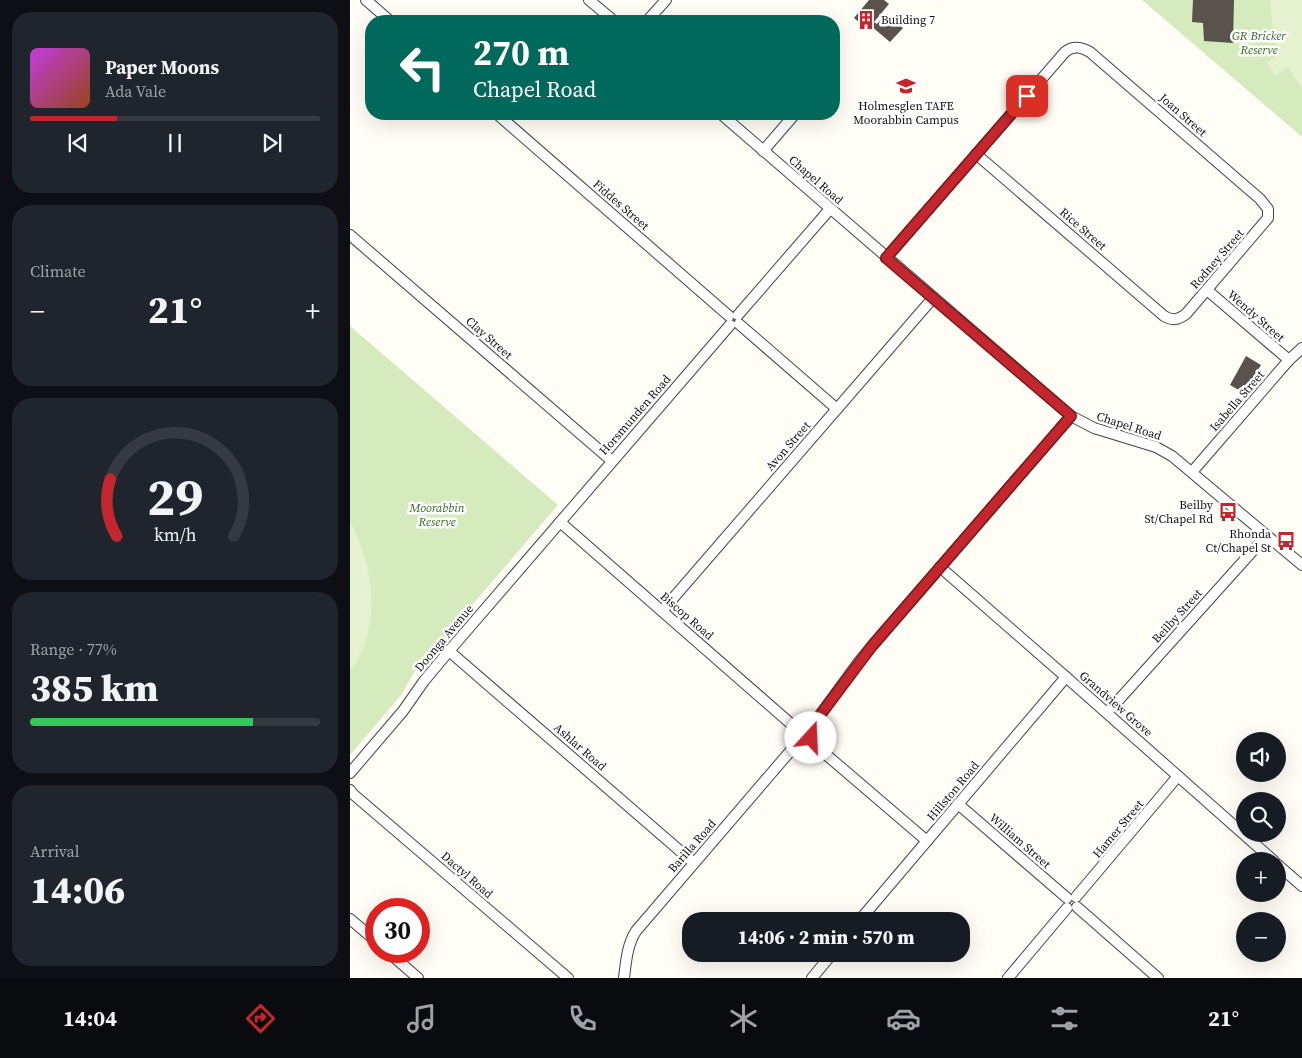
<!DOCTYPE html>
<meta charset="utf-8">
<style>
:root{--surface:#171b24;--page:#20242c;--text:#f1f3f6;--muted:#9ea1a6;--line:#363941;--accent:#c4262e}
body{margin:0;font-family:"Source Serif 4",serif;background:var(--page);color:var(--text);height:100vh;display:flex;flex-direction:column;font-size:19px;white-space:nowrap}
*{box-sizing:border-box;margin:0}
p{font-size:16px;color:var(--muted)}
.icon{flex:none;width:28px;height:28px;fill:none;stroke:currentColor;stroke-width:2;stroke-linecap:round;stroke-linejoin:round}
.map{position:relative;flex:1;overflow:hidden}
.details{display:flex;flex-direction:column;gap:12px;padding:12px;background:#0d0f14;width:350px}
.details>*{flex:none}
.guide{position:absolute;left:15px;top:15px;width:475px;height:105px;border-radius:20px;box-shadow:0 5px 20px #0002;background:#00695c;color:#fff;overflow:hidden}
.fabs{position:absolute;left:886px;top:732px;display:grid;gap:10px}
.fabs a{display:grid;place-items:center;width:50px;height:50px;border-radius:50%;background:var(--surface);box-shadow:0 5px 20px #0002;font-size:25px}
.speed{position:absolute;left:15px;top:898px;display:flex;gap:10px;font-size:25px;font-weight:700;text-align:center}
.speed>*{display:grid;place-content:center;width:65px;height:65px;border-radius:50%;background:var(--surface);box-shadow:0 5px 20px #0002;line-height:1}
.speed .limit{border:8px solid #d22;background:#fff;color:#111}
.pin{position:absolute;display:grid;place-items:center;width:42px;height:42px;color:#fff;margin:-21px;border-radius:10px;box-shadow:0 2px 8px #0006}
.me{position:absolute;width:55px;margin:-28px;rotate:20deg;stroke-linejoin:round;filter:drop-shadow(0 0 4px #0008)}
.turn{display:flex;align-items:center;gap:18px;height:105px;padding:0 25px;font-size:22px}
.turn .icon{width:65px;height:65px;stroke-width:2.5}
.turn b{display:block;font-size:35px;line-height:42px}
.big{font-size:38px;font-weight:800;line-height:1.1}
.details .tile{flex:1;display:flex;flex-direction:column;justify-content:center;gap:8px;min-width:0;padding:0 18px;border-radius:20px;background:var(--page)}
.details .dial{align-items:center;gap:0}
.dial svg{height:130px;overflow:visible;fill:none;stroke:var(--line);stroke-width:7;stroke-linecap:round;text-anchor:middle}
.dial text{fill:var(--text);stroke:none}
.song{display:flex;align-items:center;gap:15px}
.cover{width:60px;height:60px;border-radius:8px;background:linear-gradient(135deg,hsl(290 70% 55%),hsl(20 70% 35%))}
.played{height:5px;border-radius:2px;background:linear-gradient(90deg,var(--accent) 30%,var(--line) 30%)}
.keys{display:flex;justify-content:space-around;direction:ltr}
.heat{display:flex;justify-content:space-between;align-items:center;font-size:28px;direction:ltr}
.charge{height:8px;border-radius:4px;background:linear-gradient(90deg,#34c759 77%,var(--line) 0)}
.trip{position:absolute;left:332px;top:912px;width:288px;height:50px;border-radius:20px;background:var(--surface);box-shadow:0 5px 20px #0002;font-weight:800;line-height:50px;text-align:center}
.dock{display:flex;height:80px;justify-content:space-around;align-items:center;background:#090b0e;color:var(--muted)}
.dock .icon{width:35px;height:35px}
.dock .current{color:var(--accent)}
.dock b{font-size:22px;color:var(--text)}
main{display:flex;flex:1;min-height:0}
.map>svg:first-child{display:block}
.green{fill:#d5ebbd}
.pitch{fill:#e6f2cf}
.building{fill:#5a524d}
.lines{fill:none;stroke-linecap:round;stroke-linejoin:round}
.minor-casing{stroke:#444;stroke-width:12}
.minor{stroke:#fff;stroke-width:10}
.route-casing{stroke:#7f191e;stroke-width:12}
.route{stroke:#c4262e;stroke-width:9}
.labels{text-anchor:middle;stroke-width:5;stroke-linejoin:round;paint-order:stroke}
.poi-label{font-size:12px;fill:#111;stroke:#fff;text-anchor:end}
.park-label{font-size:12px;font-style:italic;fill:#2f6b1f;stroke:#fff}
.street-label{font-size:12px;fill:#111;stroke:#fff}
</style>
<main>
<section class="details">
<div class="tile">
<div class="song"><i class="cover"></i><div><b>Paper Moons</b><p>Ada Vale</p></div></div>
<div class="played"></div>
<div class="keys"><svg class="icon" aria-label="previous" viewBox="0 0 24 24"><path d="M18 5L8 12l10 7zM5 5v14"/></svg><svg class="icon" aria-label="pause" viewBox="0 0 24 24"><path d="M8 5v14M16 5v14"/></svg><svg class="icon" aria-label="next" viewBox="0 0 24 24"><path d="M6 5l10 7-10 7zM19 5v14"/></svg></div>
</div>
<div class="tile"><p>Climate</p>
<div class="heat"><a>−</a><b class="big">21°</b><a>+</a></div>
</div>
<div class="tile dial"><svg viewBox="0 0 100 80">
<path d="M14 69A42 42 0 1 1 86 69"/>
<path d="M14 69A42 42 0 0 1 10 34" stroke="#c4262e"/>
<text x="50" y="56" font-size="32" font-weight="700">29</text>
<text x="50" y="72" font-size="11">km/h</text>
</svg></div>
<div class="tile"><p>Range · 77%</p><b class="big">385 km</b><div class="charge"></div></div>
<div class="tile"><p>Arrival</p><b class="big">14:06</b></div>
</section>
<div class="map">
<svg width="952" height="978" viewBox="0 0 952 978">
<rect width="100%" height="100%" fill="#fffdf5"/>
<g class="green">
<path d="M792,0H952V137Z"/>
<path d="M0,326L208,505L63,674L52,694L0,755Z"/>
</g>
<g class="pitch">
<path d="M920,0H952V89L938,67L925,75L917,62L930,54L922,23Z"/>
<path d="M0,521C24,567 33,627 0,671Z"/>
</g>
<g class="building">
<path d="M519,0H534L539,4L524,22L527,24L536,14L553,28L540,42L521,26L518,29L504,18Z"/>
<path d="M843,0H884L883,43L854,41L853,23L842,22Z"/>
<path d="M896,356L911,365L894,393L880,385Z"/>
</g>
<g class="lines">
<g class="minor-casing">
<g id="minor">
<path d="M16,0L40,21"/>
<path d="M239,0L264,21"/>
<path d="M297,21L316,0"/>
<path d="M147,114L379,316"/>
<path d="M371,114L721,416L744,428L806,447L822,456L952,565"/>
<path d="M413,151L445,114"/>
<path d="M0,235L262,461"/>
<path d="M536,258L715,52C723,45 731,47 740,52L910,199L918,209V218L836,314C828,320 822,321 814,316L626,154"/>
<path d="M857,290L939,360"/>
<path d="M388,315L480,209"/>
<path d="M389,324L487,409"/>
<path d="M842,472L939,360L952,348"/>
<path d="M210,522L448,730"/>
<path d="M590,567L716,677L924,861"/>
<path d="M312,611L583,298"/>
<path d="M99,651L344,863"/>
<path d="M757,713L917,535"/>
<path d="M459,730L508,663L522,646L721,416"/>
<path d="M459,740L577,841"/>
<path d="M0,773L53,711L74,681L99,651L380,325"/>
<path d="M0,790L3,794L218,978"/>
<path d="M608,804L717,898"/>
<path d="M928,865L952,886"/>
<path d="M726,897L828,776"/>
<path d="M727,907L808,978"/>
<path d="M0,919L26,941"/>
<path d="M509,921L716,677"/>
<path d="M37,951L68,978"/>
<path d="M274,978C276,962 277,945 286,931L449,741"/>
<path d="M462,978L482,954"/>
<path d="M658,978L717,908"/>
</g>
</g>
<use href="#minor" class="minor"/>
</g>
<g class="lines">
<g class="route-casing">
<path id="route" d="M461,738V734L459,730L522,646L721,416L536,258L677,96"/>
</g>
<use href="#route" class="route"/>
</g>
<defs>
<g id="building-bare" transform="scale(1.5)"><path d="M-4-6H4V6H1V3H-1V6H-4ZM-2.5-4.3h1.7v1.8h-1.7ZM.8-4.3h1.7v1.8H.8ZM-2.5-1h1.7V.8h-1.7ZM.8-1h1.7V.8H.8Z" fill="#c4262e" stroke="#fff" stroke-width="2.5" paint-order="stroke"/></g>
<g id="university-bare" transform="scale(1.5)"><path d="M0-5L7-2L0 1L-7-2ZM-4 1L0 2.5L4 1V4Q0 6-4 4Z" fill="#c4262e" stroke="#fff" stroke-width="2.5" paint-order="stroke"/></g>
<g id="bus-bare" transform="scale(1.5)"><path d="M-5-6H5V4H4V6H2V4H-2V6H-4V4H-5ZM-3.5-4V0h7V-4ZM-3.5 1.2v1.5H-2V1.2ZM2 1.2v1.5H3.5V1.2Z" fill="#c4262e" stroke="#fff" stroke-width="2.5" paint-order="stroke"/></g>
</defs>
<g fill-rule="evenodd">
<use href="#building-bare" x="516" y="20"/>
<use href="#university-bare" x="556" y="86"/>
<use href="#bus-bare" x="878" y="512"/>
<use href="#bus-bare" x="936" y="541"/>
</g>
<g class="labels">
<g class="poi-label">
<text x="531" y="24" text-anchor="start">Building 7</text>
<text x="556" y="110" text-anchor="middle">Holmesglen TAFE<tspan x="556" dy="14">Moorabbin Campus</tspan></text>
<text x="863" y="509">Beilby<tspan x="863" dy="14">St/Chapel Rd</tspan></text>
<text x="921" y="538">Rhonda<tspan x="921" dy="14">Ct/Chapel St</tspan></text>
</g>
<g class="park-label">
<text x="909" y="40">GR Bricker<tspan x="909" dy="14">Reserve</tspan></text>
<text x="87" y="512">Moorabbin<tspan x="87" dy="14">Reserve</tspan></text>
</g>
<g class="street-label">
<text transform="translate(833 115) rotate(41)" y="4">Joan Street</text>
<text transform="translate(466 180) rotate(41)" y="4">Chapel Road</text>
<text transform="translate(271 205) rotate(41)" y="4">Fiddes Street</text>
<text transform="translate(733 229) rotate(41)" y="4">Rice Street</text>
<text transform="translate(867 259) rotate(-49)" y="4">Rodney Street</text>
<text transform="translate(906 316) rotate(41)" y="4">Wendy Street</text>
<text transform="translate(139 338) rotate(41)" y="4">Clay Street</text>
<text transform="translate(887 401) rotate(-49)" y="4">Isabella Street</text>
<text transform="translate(285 415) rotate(-49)" y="4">Horsmunden Road</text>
<text transform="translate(779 426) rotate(18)" y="4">Chapel Road</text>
<text transform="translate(438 446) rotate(-49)" y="4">Avon Street</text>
<text transform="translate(337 616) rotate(41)" y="4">Biscop Road</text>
<text transform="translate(827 616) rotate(-48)" y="4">Beilby Street</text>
<text transform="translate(94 638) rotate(-50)" y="4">Doonga Avenue</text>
<text transform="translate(766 704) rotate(41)" y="4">Grandview Grove</text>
<text transform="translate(230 747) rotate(41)" y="4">Ashlar Road</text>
<text transform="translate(603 791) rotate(-50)" y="4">Hillston Road</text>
<text transform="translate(768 829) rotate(-50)" y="4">Hamer Street</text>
<text transform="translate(670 841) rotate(41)" y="4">William Street</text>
<text transform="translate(342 846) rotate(-49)" y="4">Barilla Road</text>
<text transform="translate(117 875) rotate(41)" y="4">Dactyl Road</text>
</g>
</g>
</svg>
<div class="fabs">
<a><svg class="icon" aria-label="sound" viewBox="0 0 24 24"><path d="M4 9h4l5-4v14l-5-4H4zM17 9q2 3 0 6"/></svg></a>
<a><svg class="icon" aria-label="search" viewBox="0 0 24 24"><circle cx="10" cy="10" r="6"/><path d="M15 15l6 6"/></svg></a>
<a>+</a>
<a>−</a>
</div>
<div class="speed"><div class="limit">30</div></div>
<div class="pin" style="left:677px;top:96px;background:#d93025"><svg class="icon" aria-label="arrive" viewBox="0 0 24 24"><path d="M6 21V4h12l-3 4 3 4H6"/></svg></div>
<svg class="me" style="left:461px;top:738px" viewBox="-20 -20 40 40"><circle r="19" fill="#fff"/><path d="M0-13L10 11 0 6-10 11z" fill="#c4262e"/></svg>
<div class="trip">14:06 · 2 min · 570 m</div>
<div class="guide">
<div class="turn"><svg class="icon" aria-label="left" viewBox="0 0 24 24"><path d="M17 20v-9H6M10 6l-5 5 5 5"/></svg><div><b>270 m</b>Chapel Road</div></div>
</div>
</div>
</main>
<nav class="dock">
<b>14:04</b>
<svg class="icon current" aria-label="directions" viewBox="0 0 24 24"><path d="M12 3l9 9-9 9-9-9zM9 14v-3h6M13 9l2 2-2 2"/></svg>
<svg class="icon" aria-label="music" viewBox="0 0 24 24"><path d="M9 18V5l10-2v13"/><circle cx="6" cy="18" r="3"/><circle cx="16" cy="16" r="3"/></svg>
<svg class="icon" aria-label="phone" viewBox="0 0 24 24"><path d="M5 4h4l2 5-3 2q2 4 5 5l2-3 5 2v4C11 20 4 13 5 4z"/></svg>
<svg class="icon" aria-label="climate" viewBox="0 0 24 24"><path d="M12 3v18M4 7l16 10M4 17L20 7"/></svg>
<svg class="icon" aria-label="car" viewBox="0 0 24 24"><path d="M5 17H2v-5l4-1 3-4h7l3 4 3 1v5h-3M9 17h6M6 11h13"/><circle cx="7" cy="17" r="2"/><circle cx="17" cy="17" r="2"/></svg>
<svg class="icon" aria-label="filters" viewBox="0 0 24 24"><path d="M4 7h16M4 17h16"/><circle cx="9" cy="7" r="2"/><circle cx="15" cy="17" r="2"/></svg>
<b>21°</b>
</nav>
